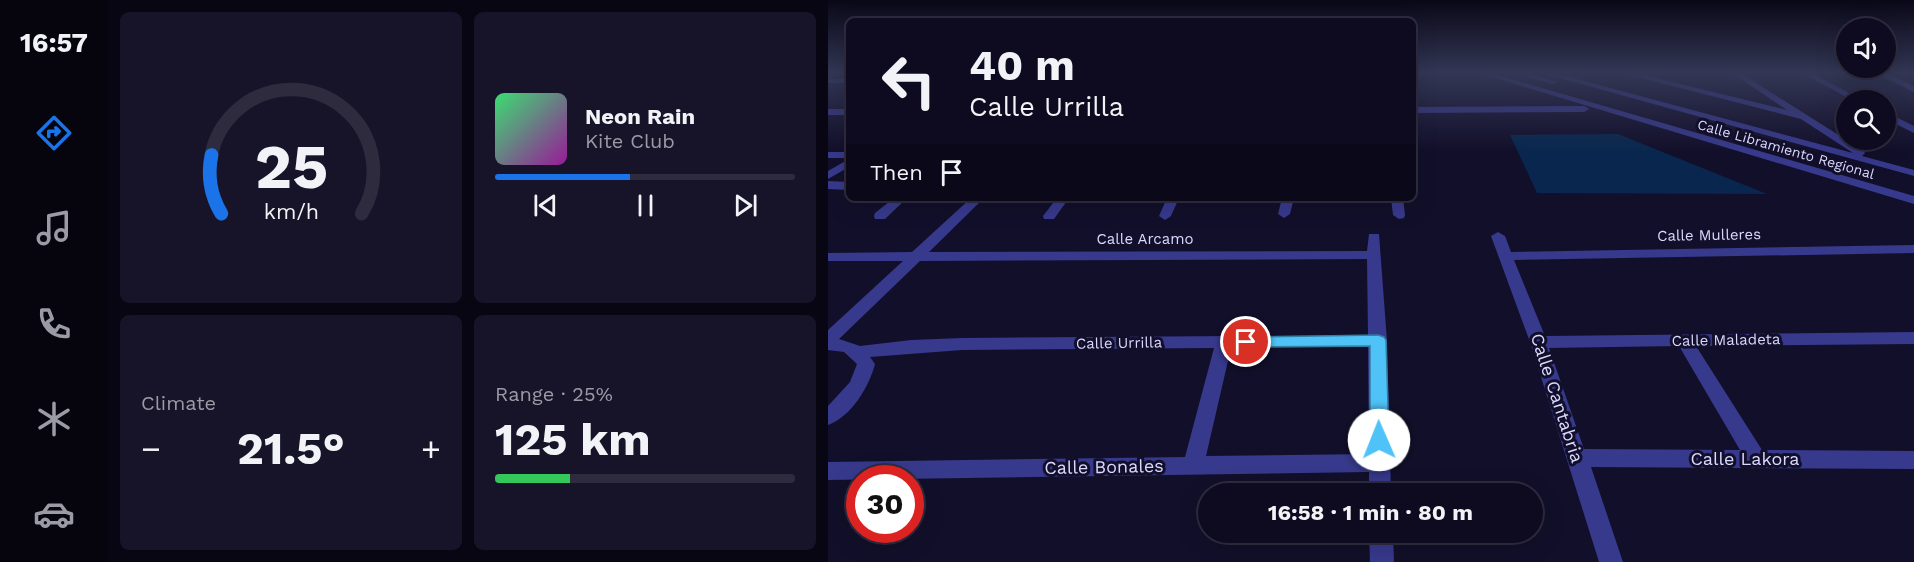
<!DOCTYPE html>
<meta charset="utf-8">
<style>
:root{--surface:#0e0b20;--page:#171429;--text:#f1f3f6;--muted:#9b9ba5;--line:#2e2b3e;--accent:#1a73e8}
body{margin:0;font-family:"Work Sans",sans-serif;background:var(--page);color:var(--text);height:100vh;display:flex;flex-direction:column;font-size:22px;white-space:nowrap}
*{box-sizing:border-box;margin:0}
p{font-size:20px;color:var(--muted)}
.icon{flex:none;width:33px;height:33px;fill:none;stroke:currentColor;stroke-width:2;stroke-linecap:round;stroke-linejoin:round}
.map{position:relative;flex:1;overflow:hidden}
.drawer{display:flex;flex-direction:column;gap:12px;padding:12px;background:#080612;width:720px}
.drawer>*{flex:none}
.banner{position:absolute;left:18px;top:18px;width:570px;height:183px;border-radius:9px;box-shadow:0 6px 24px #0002,0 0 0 2px var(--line);background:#0e0b20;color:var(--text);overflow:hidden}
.tools{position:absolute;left:1008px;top:18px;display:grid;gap:12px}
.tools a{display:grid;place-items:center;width:60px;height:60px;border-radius:50%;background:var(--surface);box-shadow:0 6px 24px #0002,0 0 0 2px var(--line);font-size:30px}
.speed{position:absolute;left:18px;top:465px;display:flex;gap:12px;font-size:30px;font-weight:700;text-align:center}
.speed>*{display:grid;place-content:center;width:78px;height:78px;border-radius:50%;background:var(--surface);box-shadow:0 6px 24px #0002,0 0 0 2px var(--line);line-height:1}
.speed .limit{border:9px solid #d22;background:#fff;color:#111}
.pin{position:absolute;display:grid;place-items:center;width:51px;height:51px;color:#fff;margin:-26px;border:3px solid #fff;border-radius:50%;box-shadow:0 2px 6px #0007}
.me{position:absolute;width:66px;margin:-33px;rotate:359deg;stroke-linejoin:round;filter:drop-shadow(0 0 4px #0008)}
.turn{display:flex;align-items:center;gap:21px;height:126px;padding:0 24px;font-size:27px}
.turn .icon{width:78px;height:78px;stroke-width:2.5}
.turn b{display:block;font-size:42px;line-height:51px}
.then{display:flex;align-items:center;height:57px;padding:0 24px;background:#0003;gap:12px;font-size:22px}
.big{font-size:45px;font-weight:700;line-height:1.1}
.drawer .tile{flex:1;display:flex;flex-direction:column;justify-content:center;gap:9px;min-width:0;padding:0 21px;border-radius:9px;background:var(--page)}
.drawer .dial{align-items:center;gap:0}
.dial svg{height:156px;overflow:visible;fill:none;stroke:var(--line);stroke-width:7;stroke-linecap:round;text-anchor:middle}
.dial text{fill:var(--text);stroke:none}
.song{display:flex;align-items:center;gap:18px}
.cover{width:72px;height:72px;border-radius:9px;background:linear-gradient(135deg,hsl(140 70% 55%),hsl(300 70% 35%))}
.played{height:6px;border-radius:3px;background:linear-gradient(90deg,var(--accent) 45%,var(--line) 45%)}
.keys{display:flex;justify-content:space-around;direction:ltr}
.heat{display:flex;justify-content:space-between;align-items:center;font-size:33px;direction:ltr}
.charge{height:9px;border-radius:4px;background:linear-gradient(90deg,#34c759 25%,var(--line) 0)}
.drawer .tiles{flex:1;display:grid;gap:12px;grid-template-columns:repeat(2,1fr)}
.trip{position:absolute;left:370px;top:483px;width:345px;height:60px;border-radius:30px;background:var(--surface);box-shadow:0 6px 24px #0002,0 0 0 2px var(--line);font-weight:700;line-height:60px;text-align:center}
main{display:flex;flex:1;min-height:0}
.tab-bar{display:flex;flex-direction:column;width:108px;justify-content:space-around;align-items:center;background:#06040d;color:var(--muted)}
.tab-bar .icon{width:42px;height:42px}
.tab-bar .on{color:var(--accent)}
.tab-bar b{font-size:27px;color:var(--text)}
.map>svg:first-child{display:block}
.water{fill:#09274e}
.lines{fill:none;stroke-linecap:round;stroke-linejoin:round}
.minor{fill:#37398c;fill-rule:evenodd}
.route{fill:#4fc3f7;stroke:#337fa1;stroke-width:1.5}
.labels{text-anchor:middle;stroke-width:6;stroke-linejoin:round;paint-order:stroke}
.far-street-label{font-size:14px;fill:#dad8ff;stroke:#120f2a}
.street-label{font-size:15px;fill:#dad8ff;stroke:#120f2a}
.near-street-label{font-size:18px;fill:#dad8ff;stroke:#120f2a}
</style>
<main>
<nav class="tab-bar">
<b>16:57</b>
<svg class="icon on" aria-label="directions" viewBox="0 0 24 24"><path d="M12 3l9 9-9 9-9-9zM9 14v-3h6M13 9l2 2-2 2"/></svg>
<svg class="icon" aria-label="music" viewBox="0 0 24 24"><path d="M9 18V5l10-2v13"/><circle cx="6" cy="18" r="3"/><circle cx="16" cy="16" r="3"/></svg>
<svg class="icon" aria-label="phone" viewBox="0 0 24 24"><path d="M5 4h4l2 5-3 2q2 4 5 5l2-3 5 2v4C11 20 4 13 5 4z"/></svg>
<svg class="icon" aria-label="climate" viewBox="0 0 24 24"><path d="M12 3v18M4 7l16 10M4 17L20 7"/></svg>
<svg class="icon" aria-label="car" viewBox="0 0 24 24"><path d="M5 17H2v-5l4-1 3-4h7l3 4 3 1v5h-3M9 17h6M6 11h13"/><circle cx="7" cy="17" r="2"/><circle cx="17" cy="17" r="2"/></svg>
</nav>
<section class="drawer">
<div class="tiles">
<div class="tile dial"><svg viewBox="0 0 100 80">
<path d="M14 69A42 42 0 1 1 86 69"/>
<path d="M14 69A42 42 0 0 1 9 39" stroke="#1a73e8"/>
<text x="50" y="56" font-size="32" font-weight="700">25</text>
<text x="50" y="72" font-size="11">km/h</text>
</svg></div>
<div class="tile">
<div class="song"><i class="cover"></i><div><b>Neon Rain</b><p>Kite Club</p></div></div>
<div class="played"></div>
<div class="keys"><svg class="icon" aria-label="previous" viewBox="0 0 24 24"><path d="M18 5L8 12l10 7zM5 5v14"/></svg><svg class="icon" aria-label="pause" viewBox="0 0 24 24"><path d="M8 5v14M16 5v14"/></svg><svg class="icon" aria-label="next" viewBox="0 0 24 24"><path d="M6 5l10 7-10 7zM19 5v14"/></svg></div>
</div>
<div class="tile"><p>Climate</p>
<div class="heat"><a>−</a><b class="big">21.5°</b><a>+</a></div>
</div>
<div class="tile"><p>Range · 25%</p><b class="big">125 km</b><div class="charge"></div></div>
</div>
</section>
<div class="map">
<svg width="1086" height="562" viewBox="0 0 1086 562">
<rect width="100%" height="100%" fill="#120f2a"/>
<path class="water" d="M790,134L939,194L709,193L682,135Z"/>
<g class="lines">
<g class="minor">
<path d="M647,72H659L1086,196V204Z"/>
<path d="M683,72H696L729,82L725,84Z"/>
<path d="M710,72H723L1025,153L973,119L790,72H803L959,110L902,72H911L1036,151L1037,153L1034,156L1086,170V176Z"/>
<path d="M972,72H982L1034,100H1024Z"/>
<path d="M1046,72H1056L1086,86V92Z"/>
<rect x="0" y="79" width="21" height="4"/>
<path d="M585,107L756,106L761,109L756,112L585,113Z"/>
<rect x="0" y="109" width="21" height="6"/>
<path d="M1058,112L1086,126V133L1058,119Z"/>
<rect x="0" y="152" width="21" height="6"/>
<path d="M21,159V167L0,179V171Z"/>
<path d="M0,181L21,182V190L0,189Z"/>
<path d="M66,198H79L57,219H47L46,216L47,213Z"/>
<path d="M143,198H156L101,252L539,251L541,234H551L559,341L563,494H541V472L0,480V462L357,457L386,348L134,350L42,357L47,364C41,387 23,417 0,425V406L22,382L29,364L16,352L0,350V330L75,261H0V253L84,252ZM539,259L540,335L134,338L83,340L32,346L11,339L92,261ZM540,347L541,454L378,456L403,348Z"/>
<path d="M229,198H241L226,219H216L215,216Z"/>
<path d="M339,198H351L343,216L337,220L331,216Z"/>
<path d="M454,198H466L462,214L456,218L450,214Z"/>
<path d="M563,198H575L577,215L576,218L571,219L565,215Z"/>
<path d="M670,232L677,236L683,252L1086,245V253L686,260L717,336L1086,332V344L868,346L934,450L1086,451V469L763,467L795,562H771L702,342L663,236ZM851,346L912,450L756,449L721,348Z"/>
<path d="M541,532H565L566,562H542Z"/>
</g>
</g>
<linearGradient id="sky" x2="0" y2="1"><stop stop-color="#0a0817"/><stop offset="0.48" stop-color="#333755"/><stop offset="1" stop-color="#333755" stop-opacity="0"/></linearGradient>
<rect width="1086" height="151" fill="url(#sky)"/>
<path class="route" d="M550,335L556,337L558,340L561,440L558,445L551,447L545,445L542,440V346L418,347L413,346L410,342L413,338L418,337Z"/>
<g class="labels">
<g class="far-street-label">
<text transform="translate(958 149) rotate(16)" y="5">Calle Libramiento Regional</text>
</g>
<g class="street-label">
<text transform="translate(881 235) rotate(-1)" y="5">Calle Mulleres</text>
<text x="317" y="244">Calle Arcamo</text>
<text transform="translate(898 340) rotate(-1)" y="5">Calle Maladeta</text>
<text transform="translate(291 343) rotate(-1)" y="5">Calle Urrilla</text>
</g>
<g class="near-street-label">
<text transform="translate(729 398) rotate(72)" y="6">Calle Cantabria</text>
<text x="917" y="465">Calle Lakora</text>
<text transform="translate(276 467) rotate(-1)" y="6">Calle Bonales</text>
</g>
</g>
</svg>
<div class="tools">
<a><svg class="icon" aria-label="sound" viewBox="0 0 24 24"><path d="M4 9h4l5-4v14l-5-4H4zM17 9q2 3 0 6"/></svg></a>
<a><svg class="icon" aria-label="search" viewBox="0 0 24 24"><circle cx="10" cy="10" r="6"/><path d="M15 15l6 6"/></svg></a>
</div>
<div class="speed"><div class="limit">30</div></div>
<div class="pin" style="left:418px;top:342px;background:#d93025"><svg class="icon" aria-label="arrive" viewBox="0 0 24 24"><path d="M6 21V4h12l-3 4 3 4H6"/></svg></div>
<svg class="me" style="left:551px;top:440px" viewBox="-20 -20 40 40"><circle r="19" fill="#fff"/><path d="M0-13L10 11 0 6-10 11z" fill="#4fc3f7"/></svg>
<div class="trip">16:58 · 1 min · 80 m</div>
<div class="banner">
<div class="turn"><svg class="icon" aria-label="left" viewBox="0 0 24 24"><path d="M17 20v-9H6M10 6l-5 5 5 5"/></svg><div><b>40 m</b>Calle Urrilla</div></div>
<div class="then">Then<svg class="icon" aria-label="arrive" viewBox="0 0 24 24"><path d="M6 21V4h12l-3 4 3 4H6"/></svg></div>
</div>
</div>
</main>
